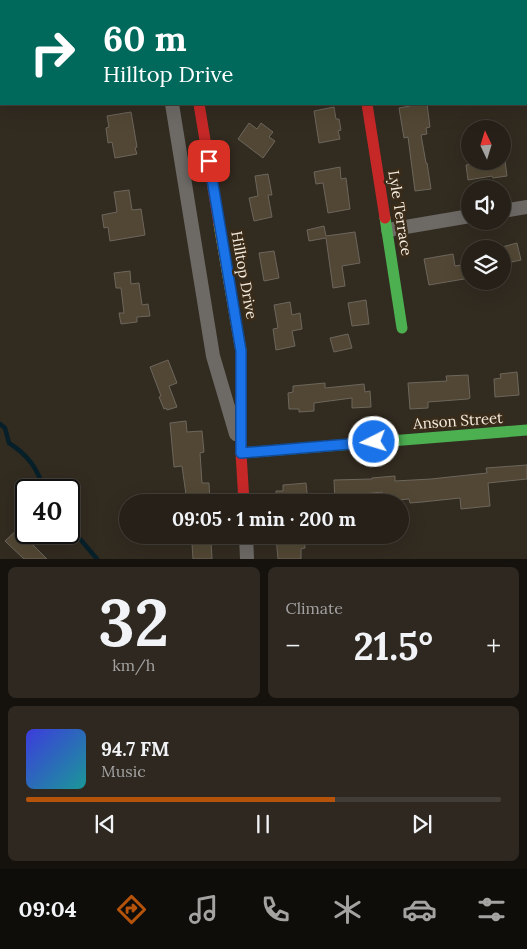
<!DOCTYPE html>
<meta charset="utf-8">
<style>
:root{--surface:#262018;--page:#2e2821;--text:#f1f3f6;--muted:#a4a3a2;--line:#423e37;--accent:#b45309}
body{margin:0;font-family:Lora,serif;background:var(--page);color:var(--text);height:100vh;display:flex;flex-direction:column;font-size:19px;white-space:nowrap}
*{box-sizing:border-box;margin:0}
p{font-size:16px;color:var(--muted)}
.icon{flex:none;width:28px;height:28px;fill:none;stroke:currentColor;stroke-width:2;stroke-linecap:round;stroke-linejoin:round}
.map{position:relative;height:559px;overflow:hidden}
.side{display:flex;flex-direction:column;gap:8px;padding:8px;background:#15120d;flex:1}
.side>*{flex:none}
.banner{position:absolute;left:0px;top:0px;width:528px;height:105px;box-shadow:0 5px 20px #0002,0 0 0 1px var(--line);background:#00695c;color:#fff;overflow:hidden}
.needle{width:32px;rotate:356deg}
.buttons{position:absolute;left:461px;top:120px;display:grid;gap:10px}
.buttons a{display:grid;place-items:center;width:50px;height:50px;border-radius:50%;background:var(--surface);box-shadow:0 5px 20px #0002,0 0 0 1px var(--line);font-size:25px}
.speed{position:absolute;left:15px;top:479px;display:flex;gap:10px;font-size:25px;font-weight:700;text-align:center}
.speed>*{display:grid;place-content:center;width:65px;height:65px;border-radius:50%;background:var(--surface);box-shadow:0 5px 20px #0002,0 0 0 1px var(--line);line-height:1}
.speed .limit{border:2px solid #111;border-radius:8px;background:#fff;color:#111}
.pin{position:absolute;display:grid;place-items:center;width:42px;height:42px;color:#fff;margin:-21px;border-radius:10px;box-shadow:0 2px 8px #0006}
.me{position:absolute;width:55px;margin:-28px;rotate:265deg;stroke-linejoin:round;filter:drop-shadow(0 0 4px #0008)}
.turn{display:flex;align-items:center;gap:18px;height:105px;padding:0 20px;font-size:22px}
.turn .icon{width:65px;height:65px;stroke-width:2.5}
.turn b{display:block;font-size:35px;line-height:42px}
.big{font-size:38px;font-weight:700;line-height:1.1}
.side .widget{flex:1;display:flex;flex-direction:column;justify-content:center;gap:8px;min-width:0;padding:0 18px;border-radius:8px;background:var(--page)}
.side .dial{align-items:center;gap:0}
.dial b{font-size:65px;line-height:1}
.song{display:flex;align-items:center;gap:15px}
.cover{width:60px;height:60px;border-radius:8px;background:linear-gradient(135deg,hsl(240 70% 55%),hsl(180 70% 35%))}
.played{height:5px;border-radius:2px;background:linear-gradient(90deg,var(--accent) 65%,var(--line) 65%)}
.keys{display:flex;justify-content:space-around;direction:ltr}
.heat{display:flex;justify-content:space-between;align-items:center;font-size:28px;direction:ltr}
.side .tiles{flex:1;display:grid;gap:8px;grid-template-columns:1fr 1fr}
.widget:last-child{grid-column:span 2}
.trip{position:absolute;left:119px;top:494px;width:290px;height:50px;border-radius:25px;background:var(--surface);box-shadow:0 5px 20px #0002,0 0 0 1px var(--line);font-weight:700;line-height:50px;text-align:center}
.tabs{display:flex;height:80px;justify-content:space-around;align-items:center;background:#0f0d0a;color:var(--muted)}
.tabs .icon{width:35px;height:35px}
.tabs .current{color:var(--accent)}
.tabs b{font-size:22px;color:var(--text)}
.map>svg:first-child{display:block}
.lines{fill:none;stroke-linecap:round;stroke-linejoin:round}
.stream{stroke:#071f28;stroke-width:4.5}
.building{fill:#524734;stroke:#6d665d}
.street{stroke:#6d6a66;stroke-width:14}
.fast{stroke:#4caf50;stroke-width:11}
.slow{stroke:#ffc107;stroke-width:11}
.jam{stroke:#c62828;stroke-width:11}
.route-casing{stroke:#114b97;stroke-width:12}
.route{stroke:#1a73e8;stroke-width:9}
.labels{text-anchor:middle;stroke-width:5;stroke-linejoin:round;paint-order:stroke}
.street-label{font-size:15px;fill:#f6ede1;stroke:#3a2c18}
</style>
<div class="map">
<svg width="527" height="559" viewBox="0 0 527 559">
<rect width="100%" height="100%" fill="#322b20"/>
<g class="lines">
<g class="stream">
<path d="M0,424L5,428L9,443C28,455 38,469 44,490"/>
<path d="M69,526L97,559"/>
</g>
</g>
<g class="building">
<path d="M410,104H427L430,127L426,128L427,134L421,135L426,163H427L431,189L415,191L408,137L404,138L399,108L410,106Z"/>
<path d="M334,107L336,119H339L341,130L338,131L340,139L319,143L314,111Z"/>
<path d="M131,112L137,147L135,148L137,154L115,158L112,142L108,143L106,128L109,127L107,116Z"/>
<path d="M249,123L257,129L261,123L273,132L269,137L275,141L263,158L238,139Z"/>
<path d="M481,161H505L507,176L493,178L492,176L468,180L466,165L481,163Z"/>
<path d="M340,167L341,179L346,178L350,209L328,213L323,183L316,184L314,172Z"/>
<path d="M268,174L272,195H268L272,217L254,221L249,198L258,196L255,176Z"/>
<path d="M129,190L132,210L141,209L145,235L110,241L108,227L104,228L102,215L117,212L114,192Z"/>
<path d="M324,226L326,236L355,232L360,263L342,266L345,286L333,288L326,238L309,241L307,230Z"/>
<path d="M517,243L521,260L502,264V247Z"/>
<path d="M274,251L279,278L264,281L259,253Z"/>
<path d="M453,254L455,266L467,264L470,278L429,285L424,259Z"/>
<path d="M130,271L131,284L139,283L142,305L148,304L150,316L137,317V322L121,324L119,313H124L121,288H116L114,273Z"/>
<path d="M366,300L369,324L352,326L348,303Z"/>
<path d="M290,302L292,315L300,313L302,329L292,331L295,346L276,350L273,329L278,328L274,305Z"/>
<path d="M348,334L352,348L334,352L330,338Z"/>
<path d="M168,360L177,383L169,386L177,407L167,410L166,408L164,409L159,397L161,396L150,367Z"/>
<path d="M517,372L519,395L495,397L494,379L501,378L500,374Z"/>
<path d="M468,375L470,398L468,399L428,402V408L410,409L408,383L447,381L446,376Z"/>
<path d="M325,383V388L364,384L365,392L370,391L371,407L352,408V398L314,403V411L299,412V409H289L288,393L293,392V386Z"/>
<path d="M186,421L187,432L202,431L204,452L200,453L202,483H209L210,502H187L182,466L174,467L170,423Z"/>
<path d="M527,465V479L488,483L490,506L461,509L460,498L422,502L410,503L409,499L383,501L382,492L354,495L355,502H335L334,480L372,479V478L395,476V481L431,479L487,473L486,468Z"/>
<path d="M306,483L308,502H277L276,491H283V485Z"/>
<path d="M20,527L30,537L27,539L47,559H24L5,541Z"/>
<path d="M304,535L305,548L301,549V559H278L276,537Z"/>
<path d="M211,542L212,559H193L192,544Z"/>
</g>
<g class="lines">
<g class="street">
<path d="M154,0V1"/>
<path d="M181,0V1"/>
<path d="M107,1L110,0"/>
<path d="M526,42H527"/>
<path d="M0,48L1,47"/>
<path d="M172,104L213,356L236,434"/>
<path d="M502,211L527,207"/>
<path d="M388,230L470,216"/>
<path d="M246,535L247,559"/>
</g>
<g class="fast">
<path d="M385,218L402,328"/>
<path d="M241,453L527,430"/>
</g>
<path class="slow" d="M219,224L241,351V386"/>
<g class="jam">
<path d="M199,104L219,224"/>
<path d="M367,104L385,218"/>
<path d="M241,386V453L244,502"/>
</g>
</g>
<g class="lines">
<g class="route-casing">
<path id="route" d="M209,161L241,351V453L374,442"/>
</g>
<use href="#route" class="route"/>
</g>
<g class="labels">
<g class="street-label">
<text transform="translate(400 213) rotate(81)" y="5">Lyle Terrace</text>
<text transform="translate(244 275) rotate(80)" y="5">Hilltop Drive</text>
<text transform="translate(458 421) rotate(-4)" y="5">Anson Street</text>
</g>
</g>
</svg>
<div class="buttons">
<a><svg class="needle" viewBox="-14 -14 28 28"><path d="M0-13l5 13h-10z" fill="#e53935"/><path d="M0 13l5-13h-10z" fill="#a4a3a2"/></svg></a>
<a><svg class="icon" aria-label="sound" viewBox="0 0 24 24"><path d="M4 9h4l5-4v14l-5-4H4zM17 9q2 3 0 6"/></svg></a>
<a><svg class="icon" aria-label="layers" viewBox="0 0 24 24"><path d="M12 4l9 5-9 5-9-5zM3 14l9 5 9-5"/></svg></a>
</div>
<div class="speed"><div class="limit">40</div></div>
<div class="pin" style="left:209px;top:161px;background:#d93025"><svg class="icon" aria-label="arrive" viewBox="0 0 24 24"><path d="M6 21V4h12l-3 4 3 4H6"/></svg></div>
<svg class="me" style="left:374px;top:442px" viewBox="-20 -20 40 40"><circle r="17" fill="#1a73e8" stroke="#fff" stroke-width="3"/><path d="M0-11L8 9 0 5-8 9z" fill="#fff"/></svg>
<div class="trip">09:05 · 1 min · 200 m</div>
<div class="banner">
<div class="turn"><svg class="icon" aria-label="right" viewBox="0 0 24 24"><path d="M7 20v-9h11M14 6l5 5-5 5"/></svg><div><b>60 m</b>Hilltop Drive</div></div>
</div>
</div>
<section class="side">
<div class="tiles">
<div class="widget dial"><b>32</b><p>km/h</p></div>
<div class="widget"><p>Climate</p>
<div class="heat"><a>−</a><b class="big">21.5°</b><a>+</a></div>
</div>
<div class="widget">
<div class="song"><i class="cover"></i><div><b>94.7 FM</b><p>Music</p></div></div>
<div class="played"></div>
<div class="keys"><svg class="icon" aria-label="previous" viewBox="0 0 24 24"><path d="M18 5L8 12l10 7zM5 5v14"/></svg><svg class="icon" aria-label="pause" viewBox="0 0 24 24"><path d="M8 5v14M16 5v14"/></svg><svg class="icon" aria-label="next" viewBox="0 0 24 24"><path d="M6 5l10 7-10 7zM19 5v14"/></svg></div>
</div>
</div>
</section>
<nav class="tabs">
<b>09:04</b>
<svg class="icon current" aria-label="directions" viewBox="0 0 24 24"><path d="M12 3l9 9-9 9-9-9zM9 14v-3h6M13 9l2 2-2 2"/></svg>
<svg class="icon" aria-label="music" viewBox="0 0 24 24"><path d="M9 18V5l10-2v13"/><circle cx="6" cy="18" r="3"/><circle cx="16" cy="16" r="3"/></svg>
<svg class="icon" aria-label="phone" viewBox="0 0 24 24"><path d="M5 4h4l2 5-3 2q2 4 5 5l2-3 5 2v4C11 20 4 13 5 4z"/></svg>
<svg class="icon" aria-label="climate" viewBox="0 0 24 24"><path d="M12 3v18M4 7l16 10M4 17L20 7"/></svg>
<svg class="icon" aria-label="car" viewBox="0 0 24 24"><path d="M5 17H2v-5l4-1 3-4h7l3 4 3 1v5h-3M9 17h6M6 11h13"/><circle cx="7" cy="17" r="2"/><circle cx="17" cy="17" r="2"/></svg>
<svg class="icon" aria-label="filters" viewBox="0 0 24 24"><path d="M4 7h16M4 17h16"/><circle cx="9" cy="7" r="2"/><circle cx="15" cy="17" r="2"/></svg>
</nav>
